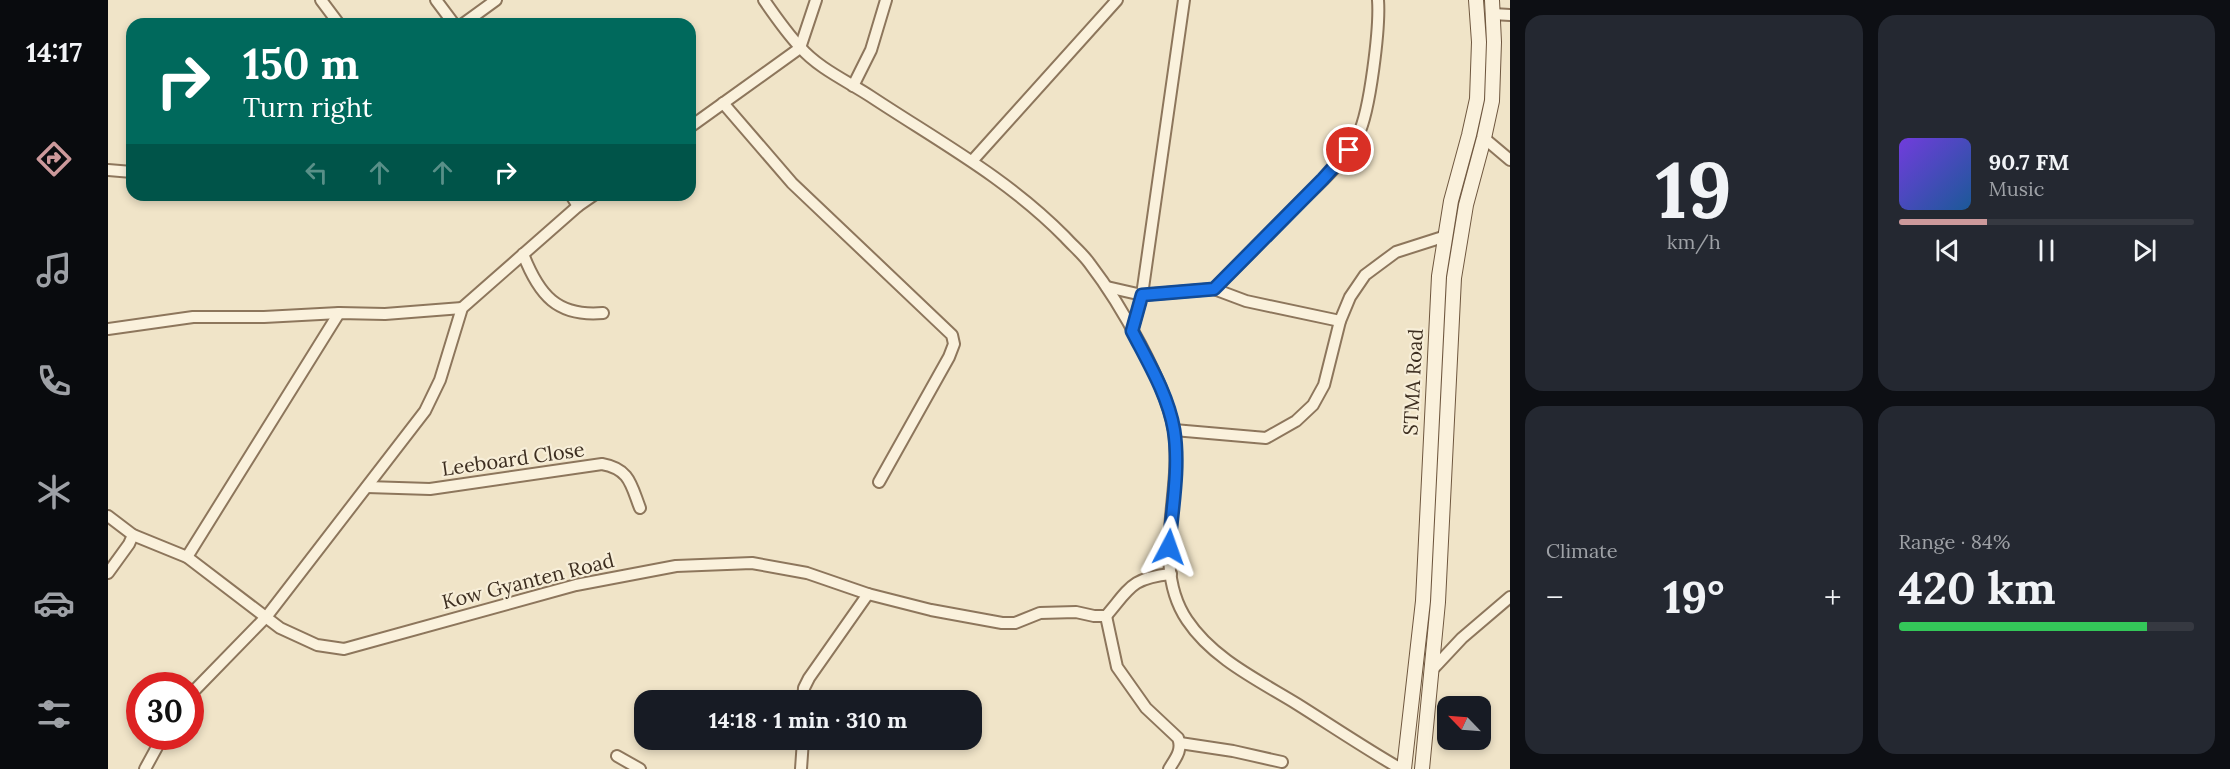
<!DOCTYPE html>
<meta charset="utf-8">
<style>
:root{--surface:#171b24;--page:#242831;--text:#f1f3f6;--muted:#9ea1a6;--line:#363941;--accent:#cc999b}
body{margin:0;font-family:Lora,serif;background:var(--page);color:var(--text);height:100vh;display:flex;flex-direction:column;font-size:22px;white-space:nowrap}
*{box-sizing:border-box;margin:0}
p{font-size:20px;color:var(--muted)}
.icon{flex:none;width:33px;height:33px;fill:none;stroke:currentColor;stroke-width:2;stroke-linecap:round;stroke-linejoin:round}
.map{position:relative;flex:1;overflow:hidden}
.sheet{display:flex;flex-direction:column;gap:15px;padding:15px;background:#0d0f14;width:720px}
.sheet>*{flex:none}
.hud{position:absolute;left:18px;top:18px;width:570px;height:183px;border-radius:18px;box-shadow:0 3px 9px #0003;background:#00695c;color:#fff;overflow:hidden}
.needle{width:39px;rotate:295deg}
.buttons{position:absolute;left:1329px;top:696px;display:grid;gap:12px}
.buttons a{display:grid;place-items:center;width:54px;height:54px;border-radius:12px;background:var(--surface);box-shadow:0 3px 9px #0003;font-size:30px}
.speed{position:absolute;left:18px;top:672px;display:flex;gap:12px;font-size:30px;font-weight:700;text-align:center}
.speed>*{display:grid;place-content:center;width:78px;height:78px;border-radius:50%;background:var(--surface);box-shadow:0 3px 9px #0003;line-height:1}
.speed .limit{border:9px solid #d22;background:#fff;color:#111}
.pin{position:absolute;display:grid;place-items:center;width:51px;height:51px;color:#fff;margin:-26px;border:3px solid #fff;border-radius:50%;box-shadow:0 2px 6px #0007}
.me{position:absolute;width:66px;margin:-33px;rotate:4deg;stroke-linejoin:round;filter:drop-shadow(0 0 4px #0008)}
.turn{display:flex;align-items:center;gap:21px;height:126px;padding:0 18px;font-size:27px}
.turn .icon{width:78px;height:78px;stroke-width:2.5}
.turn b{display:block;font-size:42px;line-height:51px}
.lanes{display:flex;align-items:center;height:57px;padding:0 18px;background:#0003;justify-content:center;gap:30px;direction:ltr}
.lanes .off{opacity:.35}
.big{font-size:45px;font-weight:700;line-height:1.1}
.sheet .widget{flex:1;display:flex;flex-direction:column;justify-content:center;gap:9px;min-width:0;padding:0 21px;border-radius:18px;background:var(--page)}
.sheet .dial{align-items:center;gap:0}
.dial b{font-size:78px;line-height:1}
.song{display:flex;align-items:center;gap:18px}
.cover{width:72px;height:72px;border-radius:9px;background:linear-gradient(135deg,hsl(260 70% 55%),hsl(210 70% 35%))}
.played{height:6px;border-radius:3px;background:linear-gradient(90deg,var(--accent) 30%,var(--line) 30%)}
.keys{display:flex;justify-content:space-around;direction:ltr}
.heat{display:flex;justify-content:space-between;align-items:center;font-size:33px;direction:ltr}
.charge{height:9px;border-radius:4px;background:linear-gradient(90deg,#34c759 84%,var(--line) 0)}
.sheet .tiles{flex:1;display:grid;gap:15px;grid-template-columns:repeat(2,1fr)}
.trip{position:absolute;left:526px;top:690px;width:348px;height:60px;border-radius:18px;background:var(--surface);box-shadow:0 3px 9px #0003;font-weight:700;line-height:60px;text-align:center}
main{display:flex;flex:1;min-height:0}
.tab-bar{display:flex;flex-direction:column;width:108px;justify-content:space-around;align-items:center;background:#090b0e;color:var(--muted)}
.tab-bar .icon{width:42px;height:42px}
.tab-bar .current{color:var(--accent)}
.tab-bar b{font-size:27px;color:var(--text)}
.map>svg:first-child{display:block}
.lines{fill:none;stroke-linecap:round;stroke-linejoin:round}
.minor-casing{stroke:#8d765c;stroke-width:14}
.secondary-casing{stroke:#6f573f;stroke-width:16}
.minor{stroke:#faf1dc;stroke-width:10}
.secondary{stroke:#faf1dc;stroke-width:14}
.route-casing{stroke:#114b97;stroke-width:15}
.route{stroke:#1a73e8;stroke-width:10}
.labels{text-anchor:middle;stroke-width:4.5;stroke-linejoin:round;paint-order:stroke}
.street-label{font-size:20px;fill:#3d2e20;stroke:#f7eed8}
</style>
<main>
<nav class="tab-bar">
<b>14:17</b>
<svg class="icon current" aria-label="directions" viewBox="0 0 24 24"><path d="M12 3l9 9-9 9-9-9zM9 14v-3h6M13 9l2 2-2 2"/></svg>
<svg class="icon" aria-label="music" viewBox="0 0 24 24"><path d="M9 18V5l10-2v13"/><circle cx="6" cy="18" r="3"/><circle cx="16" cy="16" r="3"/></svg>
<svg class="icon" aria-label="phone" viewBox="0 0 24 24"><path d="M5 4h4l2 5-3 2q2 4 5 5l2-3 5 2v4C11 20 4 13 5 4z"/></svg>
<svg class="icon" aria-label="climate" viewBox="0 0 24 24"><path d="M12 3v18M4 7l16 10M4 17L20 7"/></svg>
<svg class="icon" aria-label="car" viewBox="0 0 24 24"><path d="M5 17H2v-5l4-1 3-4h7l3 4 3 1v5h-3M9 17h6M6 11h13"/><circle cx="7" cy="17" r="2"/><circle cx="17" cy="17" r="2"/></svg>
<svg class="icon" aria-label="filters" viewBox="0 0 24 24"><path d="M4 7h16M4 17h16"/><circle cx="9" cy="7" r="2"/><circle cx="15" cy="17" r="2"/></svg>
</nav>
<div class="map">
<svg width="1402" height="769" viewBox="0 0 1402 769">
<rect width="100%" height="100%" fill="#f0e4c8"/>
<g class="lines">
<g class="minor-casing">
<g id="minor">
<path d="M213,0L231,24"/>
<path d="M328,0L346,24"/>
<path d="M656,0C667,16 679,33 692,47C710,68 739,81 762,96C830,141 899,178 957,237C965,246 975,254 982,264C1012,303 1058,383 1066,431C1075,492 1042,565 1079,620C1105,659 1150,680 1189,704C1224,726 1258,749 1293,769"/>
<path d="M1385,14L1402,15"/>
<path d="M355,24L388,0"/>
<path d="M745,86L763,50L778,0"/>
<path d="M615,103L684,183L844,335L846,344L841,357L771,482"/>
<path d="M582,127L692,48L708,0"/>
<path d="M1376,138L1402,160"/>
<path d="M865,160L1009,0"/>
<path d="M0,170L24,172"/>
<path d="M463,195L470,206L486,195"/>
<path d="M415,254C431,295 449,317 495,313"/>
<path d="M999,287L1034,295L1106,289C1135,260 1164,231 1193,201C1213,182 1237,161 1250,135C1262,112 1272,27 1270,0"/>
<path d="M1106,289L1138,301L1232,321"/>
<path d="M0,329L85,317H156L231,313L277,314L354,308"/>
<path d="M1024,331L1034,295L1076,0"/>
<path d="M1066,430L1158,438L1188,421L1205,405L1216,385L1232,321L1242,297L1257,275L1288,252L1338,236"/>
<path d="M259,487L322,489L494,464C522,469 523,485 532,508"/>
<path d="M0,516L25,535L79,557L172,628L209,645L236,649L468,585L568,566L644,563L699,573L760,594L701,678L696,688L695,700"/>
<path d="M79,557L231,313"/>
<path d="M0,573L21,544L25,535"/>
<path d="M760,594L823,610L894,623H907L932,613L968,612L986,616H998C1022,588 1023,578 1063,574"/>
<path d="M998,616L1009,667L1038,708L1070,738C1075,750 1067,759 1061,769"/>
<path d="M1324,670L1354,638L1402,597"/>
<path d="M82,695L159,616L317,411L332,380L354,308L470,206"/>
<path d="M1072,743L1125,751L1174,762"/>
<path d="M509,756L532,769"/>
<path d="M37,769L55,736"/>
<path d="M693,769L695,740"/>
</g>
</g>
<g class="secondary-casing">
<g id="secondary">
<path d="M1296,769L1315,601L1331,276L1343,201L1361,135L1369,99L1371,42L1368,0"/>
<path d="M1314,769L1330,602L1346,278L1358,205L1376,138L1384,101L1386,42L1384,0"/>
</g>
</g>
<use href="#minor" class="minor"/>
<use href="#secondary" class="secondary"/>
</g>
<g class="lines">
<g class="route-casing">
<path id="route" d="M1061,547C1064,509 1072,468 1066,430C1060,395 1040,362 1024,331L1034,295L1106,289L1215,179L1241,150"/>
</g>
<use href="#route" class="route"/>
</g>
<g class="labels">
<g class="street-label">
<text transform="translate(1305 382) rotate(-87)" y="7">STMA Road</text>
<text transform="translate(405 459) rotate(-8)" y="7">Leeboard Close</text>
<text transform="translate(420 581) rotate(-14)" y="7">Kow Gyanten Road</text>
</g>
</g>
</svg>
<div class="buttons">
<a><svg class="needle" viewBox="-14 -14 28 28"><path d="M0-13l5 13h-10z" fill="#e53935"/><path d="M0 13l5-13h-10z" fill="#9ea1a6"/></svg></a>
</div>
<div class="speed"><div class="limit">30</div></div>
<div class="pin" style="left:1241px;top:150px;background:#d93025"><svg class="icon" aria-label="arrive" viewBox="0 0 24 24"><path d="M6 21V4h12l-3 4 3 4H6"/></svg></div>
<svg class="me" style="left:1061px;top:547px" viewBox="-20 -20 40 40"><path d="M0-17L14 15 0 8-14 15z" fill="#1a73e8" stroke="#fff" stroke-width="4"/></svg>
<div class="trip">14:18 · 1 min · 310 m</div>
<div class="hud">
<div class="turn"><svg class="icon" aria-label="right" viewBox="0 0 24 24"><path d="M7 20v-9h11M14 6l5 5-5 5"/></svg><div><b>150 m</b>Turn right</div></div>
<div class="lanes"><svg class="icon off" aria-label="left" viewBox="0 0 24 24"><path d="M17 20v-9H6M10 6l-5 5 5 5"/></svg><svg class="icon off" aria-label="ahead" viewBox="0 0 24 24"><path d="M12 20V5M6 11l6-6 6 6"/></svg><svg class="icon off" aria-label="ahead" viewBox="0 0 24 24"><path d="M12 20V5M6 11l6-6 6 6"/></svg><svg class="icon" aria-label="right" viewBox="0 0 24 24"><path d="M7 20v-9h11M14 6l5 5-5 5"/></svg></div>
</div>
</div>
<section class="sheet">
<div class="tiles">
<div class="widget dial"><b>19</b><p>km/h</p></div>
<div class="widget">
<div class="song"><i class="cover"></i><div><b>90.7 FM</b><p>Music</p></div></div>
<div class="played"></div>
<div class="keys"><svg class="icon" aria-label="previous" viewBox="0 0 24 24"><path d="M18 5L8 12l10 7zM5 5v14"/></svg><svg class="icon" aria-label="pause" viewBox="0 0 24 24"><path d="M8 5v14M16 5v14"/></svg><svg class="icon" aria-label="next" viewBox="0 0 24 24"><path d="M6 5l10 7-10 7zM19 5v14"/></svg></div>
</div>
<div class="widget"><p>Climate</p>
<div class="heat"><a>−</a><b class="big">19°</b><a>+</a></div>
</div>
<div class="widget"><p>Range · 84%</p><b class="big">420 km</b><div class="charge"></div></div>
</div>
</section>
</main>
